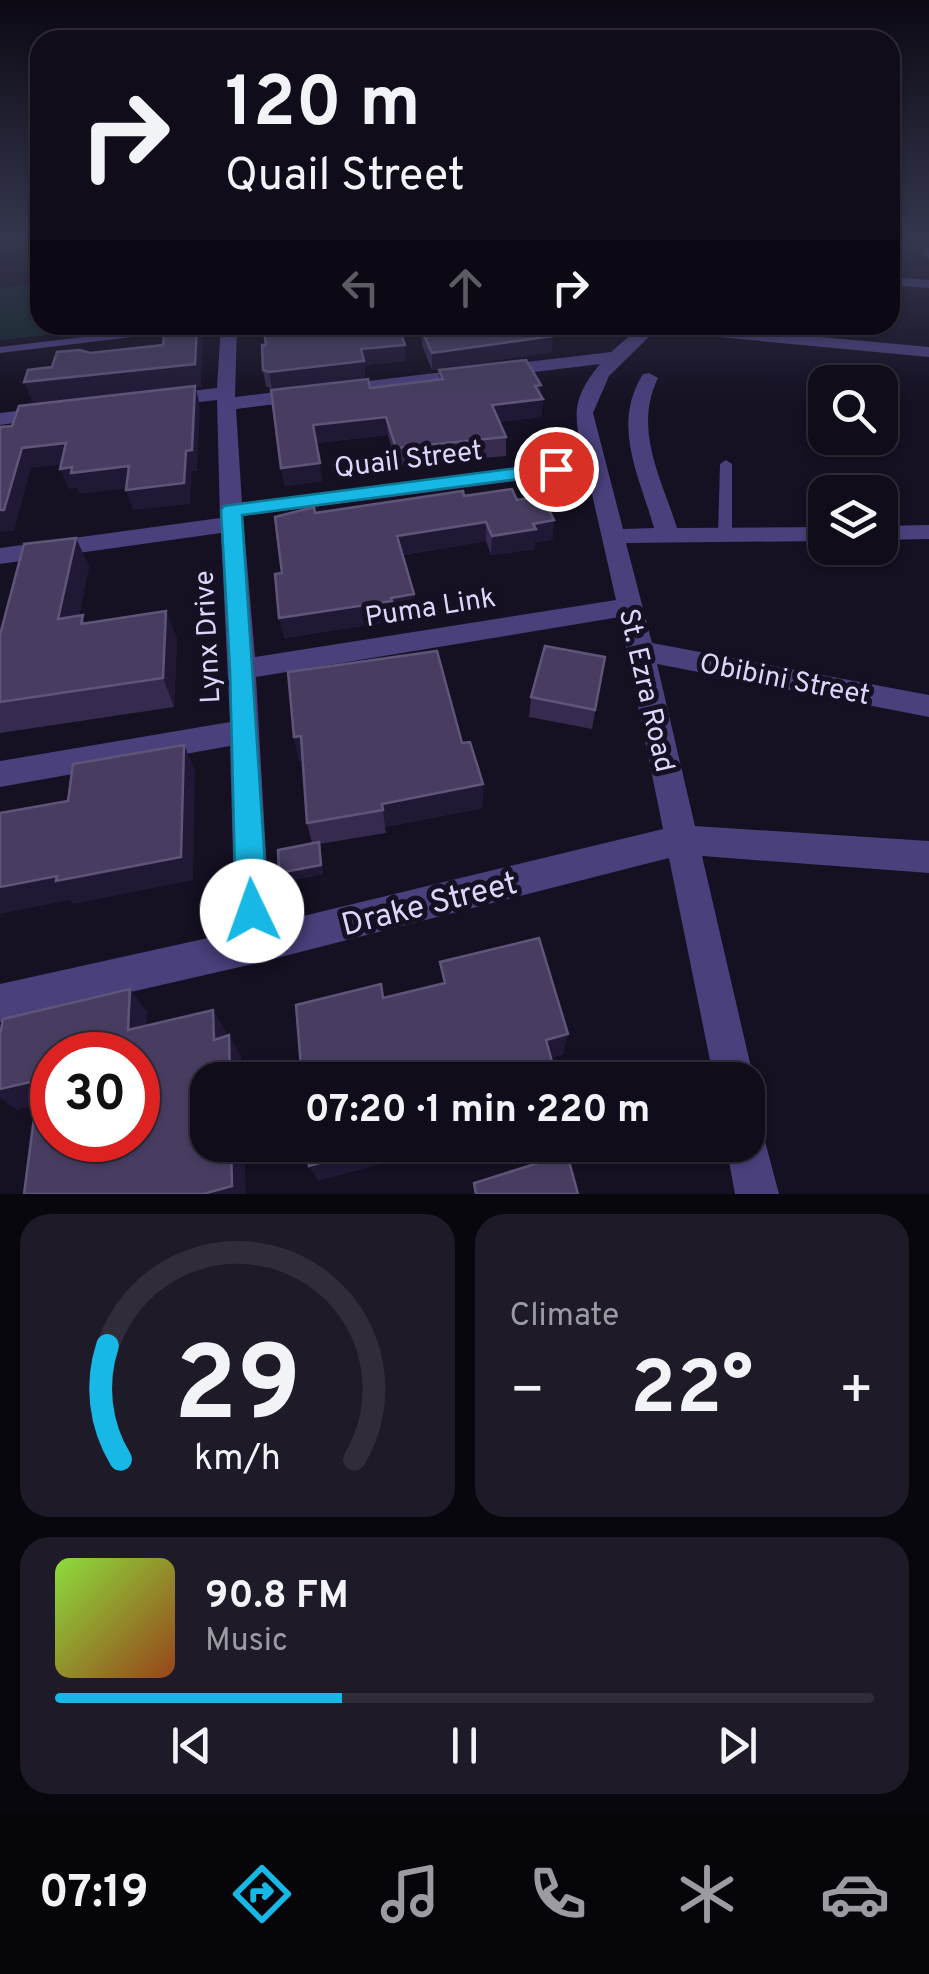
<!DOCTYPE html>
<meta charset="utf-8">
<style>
:root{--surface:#100c1a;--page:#1e1a27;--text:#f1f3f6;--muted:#9c9ba2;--line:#302c39;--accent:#17b8e5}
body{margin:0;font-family:Overpass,sans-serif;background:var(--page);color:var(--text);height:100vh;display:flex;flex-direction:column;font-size:38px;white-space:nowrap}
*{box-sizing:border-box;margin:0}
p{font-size:32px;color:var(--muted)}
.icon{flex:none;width:55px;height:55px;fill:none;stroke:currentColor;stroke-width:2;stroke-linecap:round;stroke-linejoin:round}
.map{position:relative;height:1194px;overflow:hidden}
.drawer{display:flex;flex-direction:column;gap:20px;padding:20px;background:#09070e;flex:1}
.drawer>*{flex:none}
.guide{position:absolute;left:30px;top:30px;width:870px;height:305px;border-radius:30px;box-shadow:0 2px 8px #0004,0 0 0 2px var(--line);background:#100c1a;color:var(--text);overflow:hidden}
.controls{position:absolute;left:808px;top:365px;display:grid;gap:20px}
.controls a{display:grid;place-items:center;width:90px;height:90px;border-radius:20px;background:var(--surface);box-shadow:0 2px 8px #0004,0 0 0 2px var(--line);font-size:50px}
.speed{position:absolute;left:30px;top:1032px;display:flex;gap:20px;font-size:50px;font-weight:700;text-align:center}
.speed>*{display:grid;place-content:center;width:130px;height:130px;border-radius:50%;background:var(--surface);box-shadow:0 2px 8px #0004,0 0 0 2px var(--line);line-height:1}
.speed .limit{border:15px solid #d22;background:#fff;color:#111}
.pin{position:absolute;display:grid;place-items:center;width:85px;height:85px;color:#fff;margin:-42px;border:5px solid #fff;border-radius:50%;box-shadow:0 2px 10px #0007}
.me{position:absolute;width:110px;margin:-55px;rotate:357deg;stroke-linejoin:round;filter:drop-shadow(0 0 8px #0008)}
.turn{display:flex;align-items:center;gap:35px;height:210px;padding:0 30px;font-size:45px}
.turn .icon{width:130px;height:130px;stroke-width:2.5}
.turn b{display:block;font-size:70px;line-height:85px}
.lanes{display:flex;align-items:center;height:95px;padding:0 30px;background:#0003;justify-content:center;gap:50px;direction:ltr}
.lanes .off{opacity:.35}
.big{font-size:75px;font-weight:700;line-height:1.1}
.drawer .card{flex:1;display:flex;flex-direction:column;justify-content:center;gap:15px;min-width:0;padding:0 35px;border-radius:30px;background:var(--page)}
.drawer .dial{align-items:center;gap:0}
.dial svg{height:260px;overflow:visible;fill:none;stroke:var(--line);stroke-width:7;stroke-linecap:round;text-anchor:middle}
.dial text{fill:var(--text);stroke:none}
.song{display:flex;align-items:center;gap:30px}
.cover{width:120px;height:120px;border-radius:15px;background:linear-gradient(135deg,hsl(90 70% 55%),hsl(20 70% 35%))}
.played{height:10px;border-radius:5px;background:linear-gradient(90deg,var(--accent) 35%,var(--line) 35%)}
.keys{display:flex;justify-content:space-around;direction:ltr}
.heat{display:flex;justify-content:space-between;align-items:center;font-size:55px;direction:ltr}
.drawer .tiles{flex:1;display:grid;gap:20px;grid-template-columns:1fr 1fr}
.card:last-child{grid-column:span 2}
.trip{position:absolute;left:190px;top:1062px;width:575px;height:100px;border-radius:30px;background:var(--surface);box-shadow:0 2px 8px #0004,0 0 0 2px var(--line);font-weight:700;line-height:100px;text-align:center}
.dock{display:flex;height:160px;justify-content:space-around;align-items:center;background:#06050a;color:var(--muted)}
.dock .icon{width:70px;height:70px}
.dock .current{color:var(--accent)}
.dock b{font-size:45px;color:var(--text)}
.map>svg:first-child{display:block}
.green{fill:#14292b}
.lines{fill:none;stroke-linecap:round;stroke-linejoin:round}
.service{fill:#49407c;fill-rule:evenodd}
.minor{fill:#49407c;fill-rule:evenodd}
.wall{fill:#362b4e}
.shaded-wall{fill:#211835}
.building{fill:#483d61;stroke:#5f5579;stroke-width:2.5;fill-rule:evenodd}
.route{fill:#17b8e5;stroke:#0f7895;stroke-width:2.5}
.labels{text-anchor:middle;stroke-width:10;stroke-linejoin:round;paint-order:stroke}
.street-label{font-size:28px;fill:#ded5fb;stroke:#151022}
.near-street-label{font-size:32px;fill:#ded5fb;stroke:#151022}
</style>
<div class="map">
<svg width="929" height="1194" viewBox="0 0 929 1194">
<rect width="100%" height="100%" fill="#151022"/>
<path class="green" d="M40,284V325H139L0,340V288Z"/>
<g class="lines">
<g class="service">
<path d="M922,247L929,249V259L925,256Z"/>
<path d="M182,325H211L206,328L0,353V347Z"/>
<path d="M726,460L732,464V535L725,539L718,535L720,464Z"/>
</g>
<g class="minor">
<path d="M890,277L929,280V288L890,285Z"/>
<path d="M221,325H237L235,397L611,352L642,325H693L929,347V357L655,331L609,376L593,413L623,529L654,528C639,475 611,425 643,374L649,373L658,378C633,429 661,477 677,528L825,527V541L626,543L652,643L929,695V717L657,664L695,826L929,841V873L702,856L754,1080L748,1094V1080H714L669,858L253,964L0,1022V984L235,932L230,746L0,787V761L230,722L221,533L0,564V548L220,518L217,400L164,406L155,400L164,394L217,388ZM600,364C570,401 574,416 584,460L242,503L236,409ZM587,472L616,600L255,657L243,516ZM620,617L663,829L270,924L256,677Z"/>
<path d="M50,407L57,409V417L0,425V413Z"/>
<path d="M929,525V539L880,540V526Z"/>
<path d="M748,1124L762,1130L779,1194H735L726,1145H748Z"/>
</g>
</g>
<g class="wall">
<path d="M546,325L552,352L432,370L422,345L421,329Z"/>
<path d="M266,345L406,361L364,365L365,378L272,389L266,386L263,370Z"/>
<path d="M439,370L541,385L540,395L543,399L541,417L500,422L506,437V456L397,466L388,435L316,443L322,481L285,486L281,468L370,388L439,380Z"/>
<path d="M464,496L554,520L552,540L535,542V549L491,555L486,541L402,555L414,594L415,614L393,618L394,621L284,638L282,573L315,513Z"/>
<path d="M89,566L79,616L86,623L166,611L177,640L174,707L0,733V635Z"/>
<path d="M605,657L592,729L529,717L531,697Z"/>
<path d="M294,737L462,743L483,784L482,808L385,827L386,833L319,844L323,874L282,882L279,873L312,843L307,823L302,760L299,761Z"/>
</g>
<g class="shaded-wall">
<path d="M197,325H202L203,332L201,387L196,388L200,406L197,471H192L190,504L133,510L126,490L186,451L34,406L24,382L195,364Z"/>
<path d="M553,336L552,352L432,370V353Z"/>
<path d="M405,345L406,361L364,365L365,378L272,389L269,372L361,349Z"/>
<path d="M541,385L540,400L543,399L541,417L492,423V405L535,386Z"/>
<path d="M386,417L388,435L316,443L313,425Z"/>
<path d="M66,443L74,463L31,468L14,531L0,532V510L22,448Z"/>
<path d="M320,463L322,481L285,486L281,468Z"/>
<path d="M129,466L137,487L80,494L77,488L69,489L60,469Z"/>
<path d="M554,520L552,540L535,542V549L491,555L492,536L533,524Z"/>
<path d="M486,522V541L399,555L397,536Z"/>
<path d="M76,538L89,566L73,648L58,619Z"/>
<path d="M414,594L415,614L393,618L394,621L284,638L279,618Z"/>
<path d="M166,611L177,640L174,707L163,678Z"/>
<path d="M301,736L306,759L299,761L294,737Z"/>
<path d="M184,745L195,770L193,880L73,904L70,900L0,914V887Z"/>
<path d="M483,784L482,808L385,827L382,804Z"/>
<path d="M319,842L323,874L282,882L279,873Z"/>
<path d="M130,989L147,1012L146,1051L128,1030Z"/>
<path d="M213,1010L226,1032L227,1060L214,1040Z"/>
<path d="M568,1034L563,1055L542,1060L546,1040Z"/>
<path d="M229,1035L241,1056L242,1080H230Z"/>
<path d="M39,1080L52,1101L17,1110L0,1098V1089Z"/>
<path d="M231,1145H244L246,1194H203Z"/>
<path d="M388,1145H452L318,1181L309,1166Z"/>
</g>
<g class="building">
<path d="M165,325H197L195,364L24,382L28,370L52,367L57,352L80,350L90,353L163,345Z"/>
<path d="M263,325H398L405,345L361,349L364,361L269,372L263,370L262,345H266Z"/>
<path d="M456,325H546L553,336L432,353L421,329Z"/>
<path d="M526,360L541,385L535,386L543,399L492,405L506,437L396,448L386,417L313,425L320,463L281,468L271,390L368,379L370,388L428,381L443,379L439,370Z"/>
<path d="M195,386L192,450L186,451L184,483L126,490L129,466L71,473L72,467L60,469L66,443L22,448L4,510H0V427L12,426L19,406Z"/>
<path d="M512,489L517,500L542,496L554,520L533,524L536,529L492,536L486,522L397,536L414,594L391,598L392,601L279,618L275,574L282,573L275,517L314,507L315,513L463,491L464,496Z"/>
<path d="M76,538L58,619L83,615L81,624L166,611L163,678L0,702V635L24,544Z"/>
<path d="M545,646L605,657L595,710L531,697Z"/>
<path d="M437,651L462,743L470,742L483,784L382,804L383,810L307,823L301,736L294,737L288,672Z"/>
<path d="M184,745L181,857L56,881L57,876L0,887V813L68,801L73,764Z"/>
<path d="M319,842L321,865L279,873L278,850Z"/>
<path d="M539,938L568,1034L546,1040L557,1080H302L296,1005L381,984L383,998L445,983L440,962Z"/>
<path d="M130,989L128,1030L213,1010L214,1040L229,1035L230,1080H208V1145H231L232,1186L203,1194H24L39,1080L0,1089V1035L3,1019ZM52,1055H138V1140H52Z"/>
<path d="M308,1145H388L309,1166Z"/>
<path d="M567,1154L578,1194H476L474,1183Z"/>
</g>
<linearGradient id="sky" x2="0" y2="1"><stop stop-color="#0c0913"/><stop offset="0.59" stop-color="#35374f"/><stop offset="1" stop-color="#35374f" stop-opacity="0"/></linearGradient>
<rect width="929" height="405" fill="url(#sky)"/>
<path class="route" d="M556,463L563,465V473L242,515L268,911L263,922L252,926L240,922L236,911L230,669L221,510L224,506Z"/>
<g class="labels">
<g class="street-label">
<text transform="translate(408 458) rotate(-7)" y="10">Quail Street</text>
<text transform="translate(430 606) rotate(-9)" y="10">Puma Link</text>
<text transform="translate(206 637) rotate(-93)" y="10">Lynx Drive</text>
<text transform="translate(785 678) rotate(11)" y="10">Obibini Street</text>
<text transform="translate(648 690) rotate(77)" y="10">St. Ezra Road</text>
</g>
<g class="near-street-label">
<text transform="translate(429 903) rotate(-14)" y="11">Drake Street</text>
</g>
</g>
</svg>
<div class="controls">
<a><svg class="icon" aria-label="search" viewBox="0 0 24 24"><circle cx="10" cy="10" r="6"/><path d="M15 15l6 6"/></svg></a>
<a><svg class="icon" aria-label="layers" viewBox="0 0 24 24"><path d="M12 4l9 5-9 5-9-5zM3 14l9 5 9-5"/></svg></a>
</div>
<div class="speed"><div class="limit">30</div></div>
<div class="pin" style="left:556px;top:469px;background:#d93025"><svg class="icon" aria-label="arrive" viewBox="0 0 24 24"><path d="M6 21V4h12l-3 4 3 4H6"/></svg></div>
<svg class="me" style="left:252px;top:911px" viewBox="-20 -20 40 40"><circle r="19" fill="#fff"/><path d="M0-13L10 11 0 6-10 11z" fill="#17b8e5"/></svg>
<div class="trip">07:20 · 1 min · 220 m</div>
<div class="guide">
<div class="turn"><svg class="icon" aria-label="right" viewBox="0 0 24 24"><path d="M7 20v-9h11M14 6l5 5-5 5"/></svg><div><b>120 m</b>Quail Street</div></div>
<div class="lanes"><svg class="icon off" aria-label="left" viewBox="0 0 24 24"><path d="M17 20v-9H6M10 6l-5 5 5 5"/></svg><svg class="icon off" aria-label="ahead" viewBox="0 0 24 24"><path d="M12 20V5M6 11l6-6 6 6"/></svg><svg class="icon" aria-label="right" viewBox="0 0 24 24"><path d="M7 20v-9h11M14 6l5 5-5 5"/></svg></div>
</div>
</div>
<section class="drawer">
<div class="tiles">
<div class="card dial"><svg viewBox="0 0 100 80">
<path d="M14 69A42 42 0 1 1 86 69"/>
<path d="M14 69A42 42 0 0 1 10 34" stroke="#17b8e5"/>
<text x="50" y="56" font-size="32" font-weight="700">29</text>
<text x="50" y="72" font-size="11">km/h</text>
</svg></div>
<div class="card"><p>Climate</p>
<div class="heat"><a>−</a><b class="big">22°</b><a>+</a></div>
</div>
<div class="card">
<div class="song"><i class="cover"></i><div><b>90.8 FM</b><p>Music</p></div></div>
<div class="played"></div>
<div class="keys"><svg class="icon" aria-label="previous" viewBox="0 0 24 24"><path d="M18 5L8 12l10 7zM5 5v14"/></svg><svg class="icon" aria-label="pause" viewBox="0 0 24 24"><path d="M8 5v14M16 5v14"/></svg><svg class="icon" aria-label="next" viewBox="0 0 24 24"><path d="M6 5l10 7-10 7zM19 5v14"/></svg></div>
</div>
</div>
</section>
<nav class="dock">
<b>07:19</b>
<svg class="icon current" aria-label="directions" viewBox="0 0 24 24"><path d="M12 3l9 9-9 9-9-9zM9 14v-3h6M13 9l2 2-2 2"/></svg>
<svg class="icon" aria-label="music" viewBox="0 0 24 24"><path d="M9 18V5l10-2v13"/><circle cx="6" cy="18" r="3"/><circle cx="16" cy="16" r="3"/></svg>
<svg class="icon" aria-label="phone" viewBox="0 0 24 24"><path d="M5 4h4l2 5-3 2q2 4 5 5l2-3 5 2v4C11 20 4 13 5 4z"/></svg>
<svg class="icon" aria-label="climate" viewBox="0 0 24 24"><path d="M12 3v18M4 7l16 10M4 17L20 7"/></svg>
<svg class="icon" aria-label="car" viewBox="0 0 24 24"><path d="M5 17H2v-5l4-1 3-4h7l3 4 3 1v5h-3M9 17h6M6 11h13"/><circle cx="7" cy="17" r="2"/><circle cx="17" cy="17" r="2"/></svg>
</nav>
